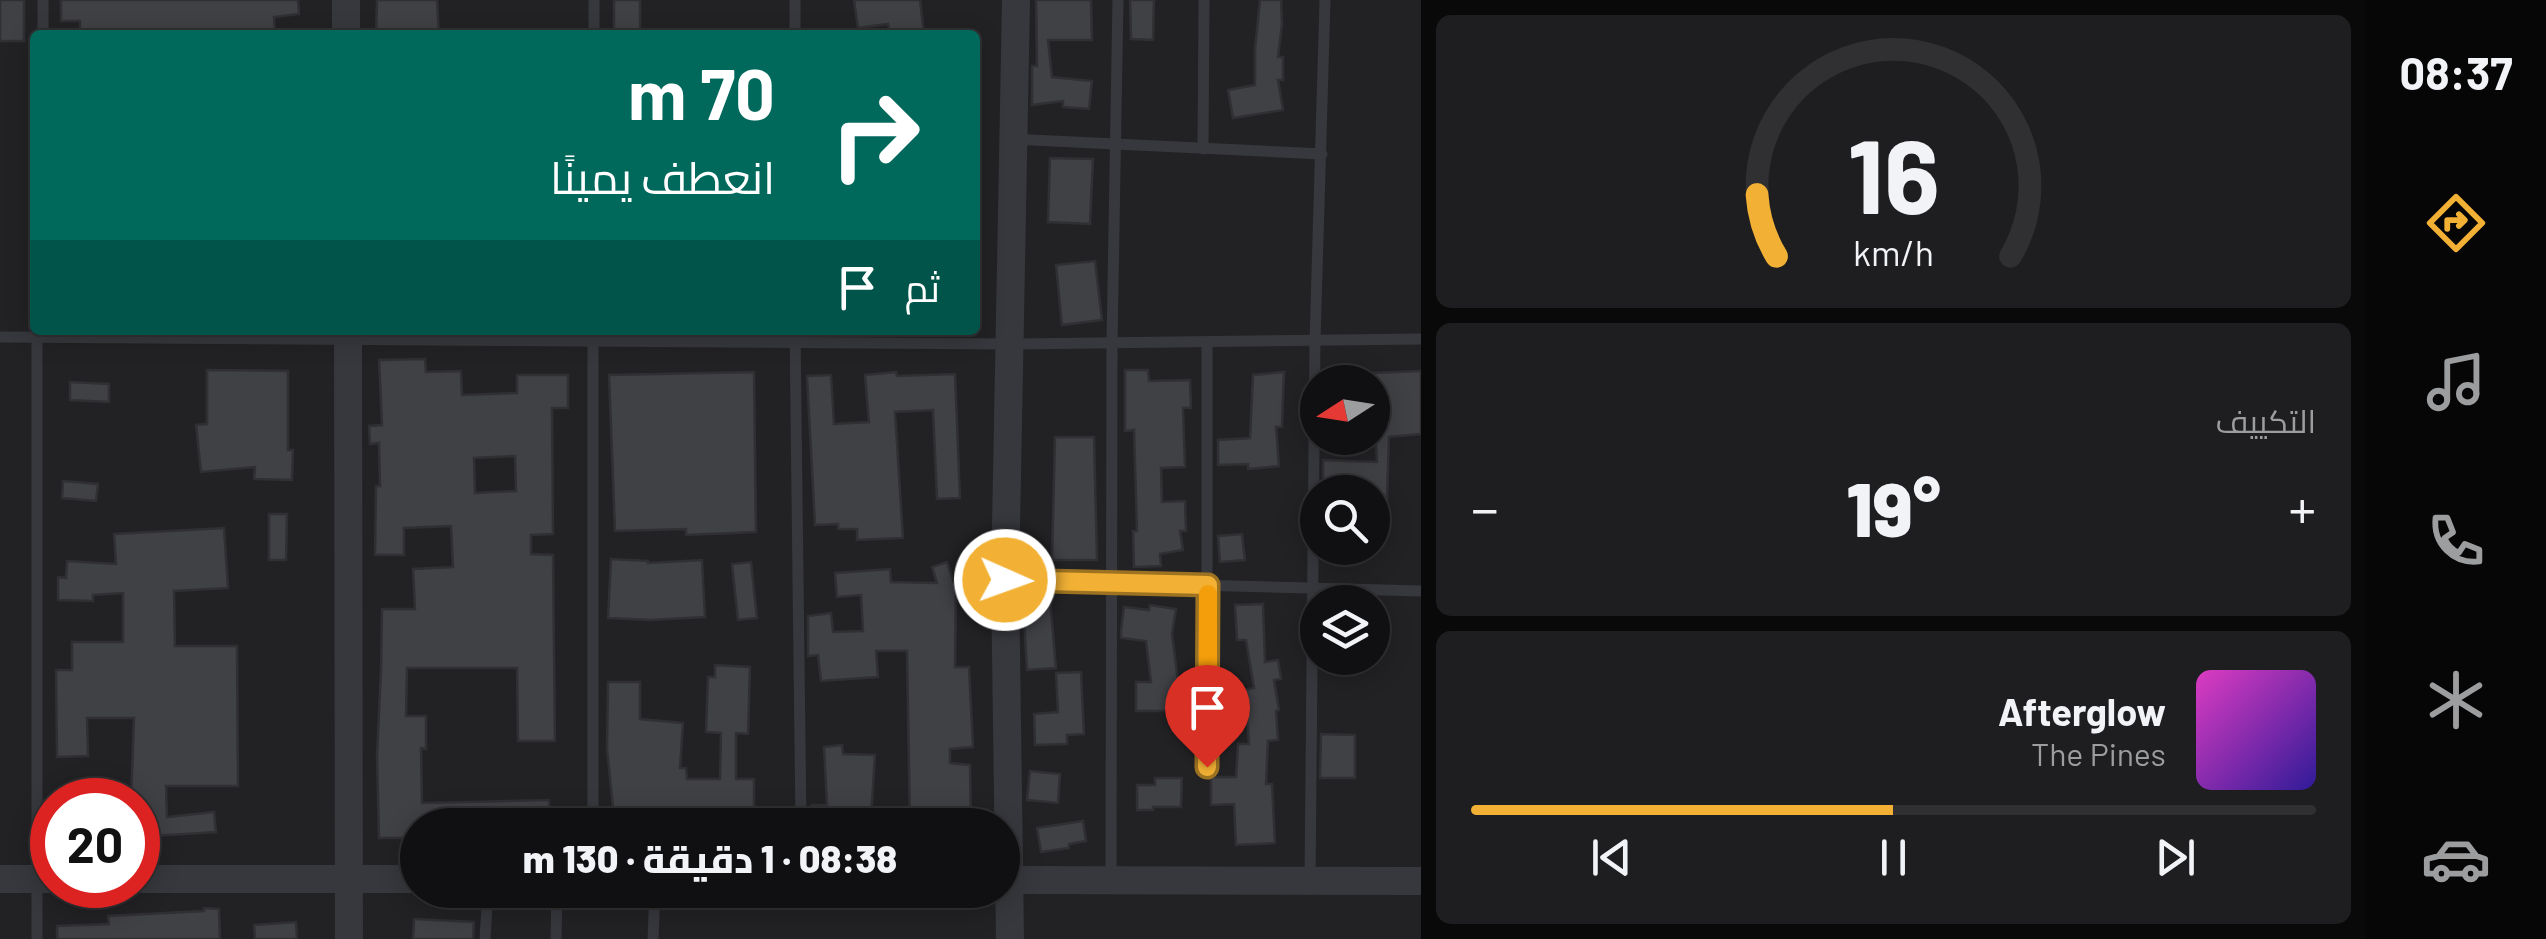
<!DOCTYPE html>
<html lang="ar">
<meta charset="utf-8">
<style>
:root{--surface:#101012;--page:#1e1e20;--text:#f1f3f6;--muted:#9c9d9f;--line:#303032;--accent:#f2b134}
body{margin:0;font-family:Barlow,Cairo,sans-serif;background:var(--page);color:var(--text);direction:rtl;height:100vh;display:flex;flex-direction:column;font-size:38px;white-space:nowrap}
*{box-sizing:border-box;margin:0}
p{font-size:32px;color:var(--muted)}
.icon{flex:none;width:55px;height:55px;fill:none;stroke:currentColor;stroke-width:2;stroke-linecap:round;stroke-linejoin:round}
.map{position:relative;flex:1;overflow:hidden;direction:ltr}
.panel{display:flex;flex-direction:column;gap:15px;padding:15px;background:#09090a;width:945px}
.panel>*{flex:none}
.guide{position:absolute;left:30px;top:30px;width:950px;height:305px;border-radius:10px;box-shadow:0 5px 25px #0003,0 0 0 2px var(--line);direction:rtl;background:#00695c;color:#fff;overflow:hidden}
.needle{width:65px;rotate:258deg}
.buttons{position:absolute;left:1300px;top:365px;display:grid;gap:20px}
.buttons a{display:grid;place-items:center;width:90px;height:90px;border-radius:50%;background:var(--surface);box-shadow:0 5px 25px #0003,0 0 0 2px var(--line);font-size:50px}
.speed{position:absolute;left:30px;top:778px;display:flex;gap:20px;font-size:50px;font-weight:700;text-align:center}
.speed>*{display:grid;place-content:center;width:130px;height:130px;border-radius:50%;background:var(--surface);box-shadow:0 5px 25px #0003,0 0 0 2px var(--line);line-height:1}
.speed .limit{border:15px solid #d22;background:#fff;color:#111}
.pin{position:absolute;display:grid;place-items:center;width:85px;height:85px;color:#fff;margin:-102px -42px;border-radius:50% 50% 50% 0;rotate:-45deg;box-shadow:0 0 10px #0007}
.pin .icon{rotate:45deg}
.me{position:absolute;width:110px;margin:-55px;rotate:92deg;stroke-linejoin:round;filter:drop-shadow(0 0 8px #0008)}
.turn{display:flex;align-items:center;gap:35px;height:210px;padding:0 40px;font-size:45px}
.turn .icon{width:130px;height:130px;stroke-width:2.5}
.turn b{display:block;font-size:70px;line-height:85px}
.then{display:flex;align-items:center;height:95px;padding:0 40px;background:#0003;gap:20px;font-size:38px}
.big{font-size:75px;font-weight:800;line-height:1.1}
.panel .tile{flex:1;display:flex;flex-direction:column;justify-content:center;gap:15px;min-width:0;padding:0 35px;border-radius:15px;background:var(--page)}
.panel .dial{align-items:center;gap:0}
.dial svg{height:260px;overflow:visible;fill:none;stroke:var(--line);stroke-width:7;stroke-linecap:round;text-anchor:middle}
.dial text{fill:var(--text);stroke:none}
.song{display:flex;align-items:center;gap:30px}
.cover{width:120px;height:120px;border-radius:15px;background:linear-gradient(135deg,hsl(310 70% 55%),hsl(250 70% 35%))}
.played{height:10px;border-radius:5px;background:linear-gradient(90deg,var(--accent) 50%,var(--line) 50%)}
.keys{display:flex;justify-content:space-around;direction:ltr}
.heat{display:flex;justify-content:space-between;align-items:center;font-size:55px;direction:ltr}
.trip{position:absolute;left:400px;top:808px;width:620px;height:100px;border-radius:50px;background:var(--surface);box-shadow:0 5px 25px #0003,0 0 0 2px var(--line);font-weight:800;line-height:100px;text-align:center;direction:rtl}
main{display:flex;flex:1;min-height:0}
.tab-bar{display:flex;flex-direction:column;width:180px;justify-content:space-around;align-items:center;background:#060607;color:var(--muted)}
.tab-bar .icon{width:70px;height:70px}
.tab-bar .selected{color:var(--accent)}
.tab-bar b{font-size:45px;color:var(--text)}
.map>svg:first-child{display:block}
.built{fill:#222225;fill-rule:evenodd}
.building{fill:#404145;stroke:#303034;stroke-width:2.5;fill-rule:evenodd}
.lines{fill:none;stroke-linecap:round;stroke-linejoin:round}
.service{stroke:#37383d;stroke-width:11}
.tertiary{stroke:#37383d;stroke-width:28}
.route-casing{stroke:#9d7322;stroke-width:25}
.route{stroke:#f2b134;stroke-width:18}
.slow{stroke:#f59e0b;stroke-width:18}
</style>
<main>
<nav class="tab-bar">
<b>08:37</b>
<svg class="icon selected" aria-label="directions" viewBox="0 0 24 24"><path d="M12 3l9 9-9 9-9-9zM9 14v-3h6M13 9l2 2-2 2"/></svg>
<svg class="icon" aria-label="music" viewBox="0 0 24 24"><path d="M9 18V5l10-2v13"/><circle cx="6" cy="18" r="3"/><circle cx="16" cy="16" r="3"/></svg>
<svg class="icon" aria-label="phone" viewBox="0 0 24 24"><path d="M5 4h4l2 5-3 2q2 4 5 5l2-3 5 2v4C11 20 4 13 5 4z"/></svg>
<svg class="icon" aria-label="climate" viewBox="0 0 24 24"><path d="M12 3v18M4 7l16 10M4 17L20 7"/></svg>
<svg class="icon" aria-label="car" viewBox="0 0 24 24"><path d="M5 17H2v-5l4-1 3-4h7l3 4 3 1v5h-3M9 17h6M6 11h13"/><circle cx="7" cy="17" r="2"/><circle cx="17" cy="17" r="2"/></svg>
</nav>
<section class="panel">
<div class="tile dial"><svg viewBox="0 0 100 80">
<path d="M14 69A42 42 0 1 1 86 69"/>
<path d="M14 69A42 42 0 0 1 8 50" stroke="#f2b134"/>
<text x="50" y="56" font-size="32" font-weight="700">16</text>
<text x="50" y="72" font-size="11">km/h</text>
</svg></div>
<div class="tile"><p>التكييف</p>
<div class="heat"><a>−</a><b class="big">19°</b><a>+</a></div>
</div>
<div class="tile">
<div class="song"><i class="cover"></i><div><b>Afterglow</b><p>The Pines</p></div></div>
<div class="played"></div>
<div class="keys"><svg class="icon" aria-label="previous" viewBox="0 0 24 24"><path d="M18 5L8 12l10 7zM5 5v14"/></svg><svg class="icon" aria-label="pause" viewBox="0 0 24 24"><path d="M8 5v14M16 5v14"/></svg><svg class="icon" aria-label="next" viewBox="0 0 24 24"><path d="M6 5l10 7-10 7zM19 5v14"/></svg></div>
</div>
</section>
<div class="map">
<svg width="1421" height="939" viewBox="0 0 1421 939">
<rect width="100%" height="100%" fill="#161618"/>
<path class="built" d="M0,0H1421V939H0ZM35,35H975V330H35ZM1318,382H1372V438H1318ZM1318,492H1372V548H1318ZM1318,602H1372V658H1318ZM52,800H138V885H52ZM418,825H1002V890H418Z"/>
<g class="building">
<rect x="0" y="0" width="24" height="41"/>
<path d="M61,0H298L299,14L274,17L275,35H80V21H61Z"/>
<path d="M377,0H437L439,35H376Z"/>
<rect x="614" y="0" width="26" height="35"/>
<path d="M854,0H920L924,35H890L888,24L858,28Z"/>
<path d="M1036,0H1091L1092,40H1048L1052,77L1092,81L1089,109L1063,107V101L1032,105V66H1037Z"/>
<path d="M1130,0H1154L1153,40L1131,39Z"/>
<path d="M1260,0H1281L1282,24L1278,57H1283V80H1278L1283,110L1233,118L1228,90L1255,85V49Z"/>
<path d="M1050,158L1093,159L1090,224L1048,222Z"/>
<path d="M1095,261L1102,320L1062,325L1056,265Z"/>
<path d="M425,359L426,372L461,371L462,395L517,393V375H568V408H552L553,534L531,535V554L553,555L555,741H518L517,668H407L406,716H426V749L421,748L422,803L549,800L550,825H418V838H379L377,756L381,670L382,609H415L413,569L453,567L451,526L404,528V555H375L376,486H380L379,443L370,444L369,426L382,425L379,360ZM515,456L516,491L475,493L474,458Z"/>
<path d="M207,370L288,371V450H293L292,480L254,479L255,467L201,472L196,425L207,424Z"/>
<path d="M1125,370H1148L1149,381L1190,380L1191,408H1183L1185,467L1161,468L1162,502L1185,501L1186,531H1180L1183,550L1160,554L1161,566L1134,567L1133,531H1137L1134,430L1125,431Z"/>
<path d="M1421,371V434L1389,437L1386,530H1372V492H1323V460L1377,462L1372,373Z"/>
<path d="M754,372L756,532L686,535V529L615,531L609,375Z"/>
<path d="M896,372L897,376L955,374L960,498L937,499L933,410L895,412L903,538L857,540V529H838V524L815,525L807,376L831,375L834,424L869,422L865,375Z"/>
<path d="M1284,372L1282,427H1276L1279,466L1248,469V464L1218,465V440L1250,438L1253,375Z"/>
<path d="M70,382L109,384V402L70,400Z"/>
<path d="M1055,437H1094L1097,560H1052Z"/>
<path d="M63,481L98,484L96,501L62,498Z"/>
<path d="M269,514H287L286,560H269Z"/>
<path d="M224,528L228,588L174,591L175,646H237L238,786H166L167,817L214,812L216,832L138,837V800H131L134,718H87L88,756L57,757L56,670H72V642H123V593L93,595V601L58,600V577L66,578L67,561L116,564L114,534Z"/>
<path d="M1242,534L1245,560L1220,562L1218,536Z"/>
<path d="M611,559L648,561V563L702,560L705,617L650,620L608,618Z"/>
<path d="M751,562L757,618L738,620L732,564Z"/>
<path d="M947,562L954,583H956L955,667H969L973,747L950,749V763L970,765L971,825H910L907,651H876L878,677L821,681L818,655L808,656V616L831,613L833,632L863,631L861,595L837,597L835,573L890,569L891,582L937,583L932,567Z"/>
<path d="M1050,600L1056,668L1027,670L1023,603Z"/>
<path d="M1263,604L1265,662L1278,660L1281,679L1274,680L1279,710L1276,711L1278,740L1268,741L1266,784H1272L1275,843L1236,845L1234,804L1211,805V777H1236L1238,744H1249L1246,710L1223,714L1220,694L1254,688L1246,640H1237L1235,605Z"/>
<path d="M1150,605L1176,609L1172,634L1179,689H1181V711H1136V682H1151L1146,641L1121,638V631L1124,607L1149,610Z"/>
<path d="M715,665L750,667L748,734L736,733V779H754V825H715V809L685,808L655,813L657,825H638L637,815L614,817L607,749L608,682H640V719L683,723L680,768H686L687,779H720L721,733L706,732L708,677H715Z"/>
<path d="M1081,672L1084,734L1067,735V744L1035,745L1034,714L1058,712L1056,673Z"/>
<path d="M1321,734L1355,735V778H1320Z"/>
<path d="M842,745L843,754L875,755L871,817L846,821L813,822L812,805H827L824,747Z"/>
<path d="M1030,771L1060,774L1058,803L1027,800Z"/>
<path d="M1155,778H1182L1181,807H1153V810H1137V785H1155Z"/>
<path d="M1083,821L1086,841L1069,844V848L1041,852L1037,828Z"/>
<path d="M204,908L219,909L220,939H57V926L109,924L108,916L204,911Z"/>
<path d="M414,919L474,922L473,939H413Z"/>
<path d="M296,922L297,939H255L254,925Z"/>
</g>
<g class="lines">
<g class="service">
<path d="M43,35V0"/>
<path d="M594,35V0"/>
<path d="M795,35V0"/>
<path d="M1013,139L1322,154"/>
<path d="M1203,149L1204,0"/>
<path d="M795,330L801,825"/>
<path d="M0,337L1009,344L1421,339"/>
<path d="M1005,580L1421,591"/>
<path d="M1207,767V342"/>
<path d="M593,825V330"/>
<path d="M1111,879L1112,343L1118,0"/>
<path d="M1310,881L1315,341L1325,0"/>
<path d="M37,939V334"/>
<path d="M485,939L488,890"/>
<path d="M556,939L557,890"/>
<path d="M653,939L655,890"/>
</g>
<g class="tertiary">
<path d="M346,0V35"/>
<path d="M348,330L349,939"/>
<path d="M0,879H52"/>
<path d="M138,879H418"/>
<path d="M1002,880L1421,881"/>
<path d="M1010,939L1005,580L1016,0"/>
</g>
</g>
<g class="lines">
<g class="route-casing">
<path id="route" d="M1005,580L1208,585L1207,767"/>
</g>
<use href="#route" class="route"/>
<path class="slow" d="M1208,671V594"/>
</g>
</svg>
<div class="buttons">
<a><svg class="needle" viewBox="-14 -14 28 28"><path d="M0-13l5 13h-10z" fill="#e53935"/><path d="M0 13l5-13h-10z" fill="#9c9d9f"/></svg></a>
<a><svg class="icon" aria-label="search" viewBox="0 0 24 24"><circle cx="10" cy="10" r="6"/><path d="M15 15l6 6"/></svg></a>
<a><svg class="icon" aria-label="layers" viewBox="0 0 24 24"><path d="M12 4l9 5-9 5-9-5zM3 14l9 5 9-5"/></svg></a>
</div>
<div class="speed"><div class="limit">20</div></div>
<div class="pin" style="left:1207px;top:767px;background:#d93025"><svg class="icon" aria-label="arrive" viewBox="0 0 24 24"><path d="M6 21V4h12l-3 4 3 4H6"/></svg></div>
<svg class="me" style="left:1005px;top:580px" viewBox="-20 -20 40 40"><circle r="17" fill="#f2b134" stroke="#fff" stroke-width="3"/><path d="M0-11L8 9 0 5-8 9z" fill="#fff"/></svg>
<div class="trip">08:38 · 1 دقيقة · 130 m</div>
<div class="guide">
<div class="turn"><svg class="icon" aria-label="right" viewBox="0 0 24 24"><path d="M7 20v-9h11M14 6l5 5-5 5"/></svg><div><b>70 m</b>انعطف يمينًا</div></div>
<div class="then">ثم<svg class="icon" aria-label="arrive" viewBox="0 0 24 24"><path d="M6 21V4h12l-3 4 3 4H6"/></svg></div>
</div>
</div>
</main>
